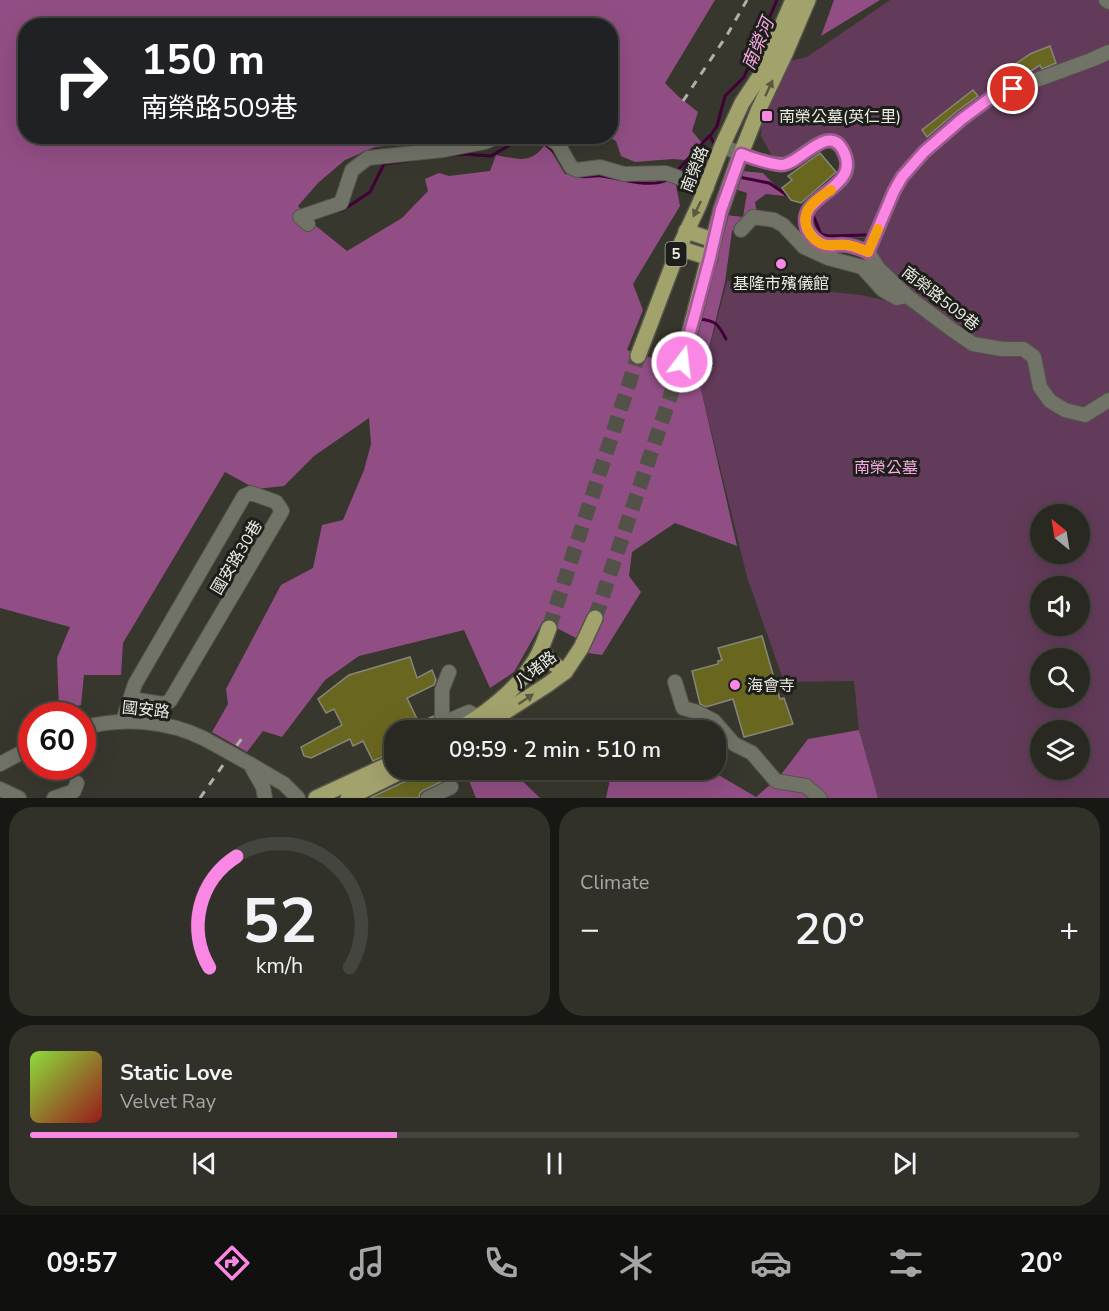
<!DOCTYPE html>
<meta charset="utf-8">
<style>
:root{--surface:#292922;--page:#31312a;--text:#f1f3f6;--muted:#a5a6a5;--line:#454540;--accent:#fb87e5}
body{margin:0;font-family:"Nunito Sans","Noto Sans TC",sans-serif;background:var(--page);color:var(--text);height:100vh;display:flex;flex-direction:column;font-size:22px;white-space:nowrap}
*{box-sizing:border-box;margin:0}
p{font-size:20px;color:var(--muted)}
.icon{flex:none;width:33px;height:33px;fill:none;stroke:currentColor;stroke-width:2;stroke-linecap:round;stroke-linejoin:round}
.map{position:relative;height:798px;overflow:hidden}
.panel{display:flex;flex-direction:column;gap:9px;padding:9px;background:#171713;flex:1}
.panel>*{flex:none}
.hud{position:absolute;left:18px;top:18px;width:600px;height:126px;border-radius:24px;box-shadow:0 6px 24px #0002,0 0 0 2px var(--line);background:#202124;color:#fff;overflow:hidden}
.needle{width:39px;rotate:330deg}
.controls{position:absolute;left:1030px;top:504px;display:grid;gap:12px}
.controls a{display:grid;place-items:center;width:60px;height:60px;border-radius:50%;background:var(--surface);box-shadow:0 6px 24px #0002,0 0 0 2px var(--line);font-size:30px}
.speed{position:absolute;left:18px;top:702px;display:flex;gap:12px;font-size:30px;font-weight:700;text-align:center}
.speed>*{display:grid;place-content:center;width:78px;height:78px;border-radius:50%;background:var(--surface);box-shadow:0 6px 24px #0002,0 0 0 2px var(--line);line-height:1}
.speed .limit{border:9px solid #d22;background:#fff;color:#111}
.pin{position:absolute;display:grid;place-items:center;width:51px;height:51px;color:#fff;margin:-26px;border:3px solid #fff;border-radius:50%;box-shadow:0 2px 6px #0007}
.me{position:absolute;width:66px;margin:-33px;rotate:15deg;stroke-linejoin:round;filter:drop-shadow(0 0 4px #0008)}
.turn{display:flex;align-items:center;gap:21px;height:126px;padding:0 24px;font-size:27px}
.turn .icon{width:78px;height:78px;stroke-width:2.5}
.turn b{display:block;font-size:42px;line-height:51px}
.big{font-size:45px;font-weight:600;line-height:1.1}
.panel .card{flex:1;display:flex;flex-direction:column;justify-content:center;gap:9px;min-width:0;padding:0 21px;border-radius:24px;background:var(--page)}
.panel .dial{align-items:center;gap:0}
.dial svg{height:156px;overflow:visible;fill:none;stroke:var(--line);stroke-width:7;stroke-linecap:round;text-anchor:middle}
.dial text{fill:var(--text);stroke:none}
.song{display:flex;align-items:center;gap:18px}
.cover{width:72px;height:72px;border-radius:9px;background:linear-gradient(135deg,hsl(90 70% 55%),hsl(0 70% 35%))}
.played{height:6px;border-radius:3px;background:linear-gradient(90deg,var(--accent) 35%,var(--line) 35%)}
.keys{display:flex;justify-content:space-around;direction:ltr}
.heat{display:flex;justify-content:space-between;align-items:center;font-size:33px;direction:ltr}
.panel .tiles{flex:1;display:grid;gap:9px;grid-template-columns:1fr 1fr}
.card:last-child{grid-column:span 2}
.trip{position:absolute;left:384px;top:720px;width:342px;height:60px;border-radius:24px;background:var(--surface);box-shadow:0 6px 24px #0002,0 0 0 2px var(--line);font-weight:600;line-height:60px;text-align:center}
.menu{display:flex;height:96px;justify-content:space-around;align-items:center;background:#10100e;color:var(--muted)}
.menu .icon{width:42px;height:42px}
.menu .active{color:var(--accent)}
.menu b{font-size:27px;color:var(--text)}
.map>svg:first-child{display:block}
.green{fill:#633b5a;fill-rule:evenodd}
.forest{fill:#914e84}
.lines{fill:none;stroke-linecap:round;stroke-linejoin:round}
.stream{stroke:#400038;stroke-width:3}
.building{fill:#69671f;stroke:#868679;stroke-width:1.5}
.major-tunnel{stroke:#525248;stroke-width:15;stroke-dasharray:15 8;stroke-linecap:butt}
.minor-casing{stroke:#54544b;stroke-width:16}
.major-casing{stroke:#54544b;stroke-width:18}
.minor{stroke:#727367;stroke-width:14}
.major{stroke:#a2a26c;stroke-width:15}
.rail{stroke:#b0b0a8;stroke-width:3;stroke-dasharray:8 8;stroke-linecap:butt}
.minor-bridge-casing{stroke:#54544b;stroke-width:16;stroke-linecap:butt}
.minor-bridge{stroke:#727367;stroke-width:14}
.oneway{fill:#59593f}
.route-casing{stroke:#a35895;stroke-width:15}
.route{stroke:#fb87e5;stroke-width:10}
.slow{stroke:#f59e0b;stroke-width:10}
.poi-dot{fill:#fb87e5;stroke:#1e1e1a;stroke-width:2}
.labels{text-anchor:middle;stroke-width:6;stroke-linejoin:round;paint-order:stroke}
.shield{fill:#1e1e1a;stroke:#aeaea7;stroke-width:1.5}
.shield-label{font-size:15px;font-weight:bold;fill:#ebebe4}
.poi-label{font-size:16px;fill:#ebebe4;stroke:#1e1e1a;text-anchor:start}
.street-label{font-size:16px;fill:#ebebe4;stroke:#1e1e1a}
.park-label{font-size:16px;fill:#f6aae5;stroke:#1e1e1a}
.water-label{font-size:18px;font-style:italic;fill:#f6aae5;stroke:#1e1e1a}
</style>
<div class="map">
<svg width="1109" height="798" viewBox="0 0 1109 798">
<rect width="100%" height="100%" fill="#37372d"/>
<path class="green" d="M890,0H1109V798H878L859,730L854,681L784,682L747,577L700,385L727,281L861,295L905,305L914,295L881,260L865,238L824,237L813,216L820,207L850,179L855,163L850,148L837,136L822,134L784,157L772,156L761,136L762,120L785,62L807,57ZM1041,514H1080V554H1041ZM1041,586H1080V626H1041ZM1041,658H1080V698H1041ZM1041,730H1080V770H1041Z"/>
<g class="forest">
<path d="M0,0H715L665,83L679,97L698,112L692,131L702,143L685,160L673,159L635,162L621,156L616,141L609,137L610,136V26H26V136L457,137L428,142L375,147L345,160L318,183L298,206L311,222L347,251L402,218L428,191L425,179L439,173L449,176L490,171L496,155C518,159 532,165 546,143L565,174L657,180H675L680,206L633,284L643,310L627,350L648,357L689,364L726,215L743,217L747,193L735,189L742,171L763,173L785,196L766,194L755,202L757,213L732,231L725,282L700,385L737,546L675,523L632,552L629,576L641,592L602,655L588,653L607,607L592,605L578,639L543,621L514,672L490,688L464,630L359,656L325,680L282,737L263,731L247,752L212,732L228,704L226,689L281,585L313,568L322,525L343,520L364,470L371,444L369,418L314,456L284,486L256,489L225,472L123,643L121,675H84L81,705L59,710L57,658L70,627L0,608Z"/>
<path d="M834,0H880L821,36Z"/>
<path d="M859,730L878,798H606L612,770H710L756,797L780,776L808,739Z"/>
<path d="M476,770H511L540,798H476L467,776Z"/>
</g>
<g class="lines">
<g class="stream">
<path d="M716,147L710,136L717,126L725,96L744,77L777,0"/>
<path d="M450,155L463,154L491,156L522,138L534,140L546,145L557,154"/>
<path d="M676,172L709,136"/>
<path d="M573,175C583,179 592,175 602,176C622,179 651,189 669,179"/>
<path d="M739,177L769,183L787,195"/>
<path d="M338,211L343,210L370,192L384,164L413,160"/>
<path d="M813,215L821,234L828,236L867,235"/>
<path d="M699,319C717,321 718,324 726,339"/>
</g>
</g>
<g class="building">
<path d="M1050,46L1056,63L1042,69L1040,65L1026,74L1015,78L1008,69L1030,54Z"/>
<path d="M973,90L978,96L956,112L927,137L922,130Z"/>
<path d="M820,153L836,172L801,203L791,200L782,188L792,180L788,176Z"/>
<path d="M762,636L780,699L784,698L793,724L744,737L733,699L706,707L700,704L692,671L718,664V661L722,660L718,648Z"/>
<path d="M410,657L417,678L432,670L436,680L434,685L407,698L419,723L433,716L434,722L442,728L437,730H394V752L373,761L363,741L353,746L350,739L311,758L304,756L301,747L342,725L334,709L326,713L318,699L349,675Z"/>
<path d="M429,770H449L454,779H447L424,790L420,793L419,798H370Z"/>
</g>
<g class="lines">
<g class="major-tunnel">
<path d="M595,618L682,362"/>
<path d="M549,628L638,356"/>
</g>
<g class="minor-casing">
<g id="minor">
<path d="M1106,0L1109,2"/>
<path d="M546,136L558,144L571,167L577,170L600,167L624,174L666,173L707,188"/>
<path d="M722,146C736,152 774,168 788,163C802,158 822,133 836,143C842,146 844,152 846,158C857,191 795,195 807,228C809,235 817,242 823,244C829,247 839,244 846,245C853,245 861,249 868,252L894,191L902,177L924,152L962,119L993,96L1091,60L1109,52"/>
<path d="M308,224L300,217L341,203L352,170L368,158L443,150L485,142L499,136"/>
<path d="M741,230L753,217L774,220L783,225L804,247L828,258L862,267L883,290L897,298L907,296"/>
<path d="M868,252L878,268L907,296L951,329L973,344L1002,349H1023L1034,357L1040,387L1050,401L1065,410L1085,415L1109,400"/>
<path d="M449,672L442,690V717L448,721L469,712L478,717"/>
<path d="M675,682L683,708L697,712L714,721L734,744L752,753L776,781L806,786L820,798"/>
<path d="M123,721L135,684L244,496L251,493L276,502L282,511L170,701L163,704L131,699"/>
<path d="M82,728C123,717 167,720 205,739"/>
<path d="M0,764L32,747"/>
<path d="M250,764L284,784L298,798"/>
<path d="M251,766L263,787L265,798"/>
<path d="M0,789L19,798"/>
<path d="M54,798L74,791L77,783"/>
<path d="M428,798L451,787"/>
</g>
</g>
<g class="major-casing">
<g id="major">
<path d="M686,231L713,240"/>
<path d="M679,248L710,258"/>
<path d="M638,356L679,248L699,205L722,146L742,103L760,76L793,0"/>
<path d="M682,362L721,210L738,161L758,111L785,54L808,0"/>
<path d="M541,649L551,662L565,672"/>
<path d="M456,730C481,718 516,690 531,666C540,655 544,641 549,628"/>
<path d="M477,730L547,685L565,672L581,648L595,618"/>
<path d="M316,798L394,762"/>
<path d="M348,798L404,770"/>
</g>
</g>
<use href="#minor" class="minor"/>
<use href="#major" class="major"/>
<g class="rail">
<path d="M683,101L727,35L747,0"/>
<path d="M200,798L242,738"/>
</g>
<g class="minor-bridge-casing">
<path id="minor-bridge" d="M205,739L250,764"/>
</g>
<use href="#minor-bridge" class="minor-bridge"/>
</g>
<defs><path id="oneway-solid" d="M-6-.8H1V-3.2L6.5 0L1 3.2V.8H-6Z" transform="scale(1.5)"/></defs>
<g class="oneway">
<use href="#oneway-solid" transform="translate(769 88) rotate(-65)"/>
<use href="#oneway-solid" transform="translate(697 209) rotate(116)"/>
<use href="#oneway-solid" transform="translate(526 699) rotate(-34)"/>
</g>
<g class="lines">
<g class="route-casing">
<path id="route" d="M682,362L710,258L721,210L741,154C751,158 770,164 781,165C800,165 828,122 843,150C864,190 794,194 807,229C810,235 817,242 823,244C830,247 839,244 846,245C853,246 861,249 868,252L894,191L902,177L924,152L962,119L993,96L1013,89"/>
</g>
<use href="#route" class="route"/>
<path class="slow" d="M831,190C823,195 814,200 809,208C800,222 810,242 826,245C832,246 839,244 845,245C853,245 860,249 868,252L878,229"/>
</g>
<g class="poi-dot">
<rect x="761" y="110" width="12" height="12" rx="3"/>
<circle cx="781" cy="264" r="6"/>
<circle cx="735" cy="685" r="6"/>
</g>
<g class="labels">
<rect class="shield" x="665.5" y="242" width="21" height="24" rx="4.5"/>
<g class="shield-label">
<text x="676" y="259">5</text>
</g>
<g class="poi-label">
<text x="779" y="122">南榮公墓(英仁里)</text>
<text x="781" y="289" text-anchor="middle">基隆市殯儀館</text>
<text x="747" y="691">海會寺</text>
</g>
<g class="street-label">
<text transform="translate(694 169) rotate(-69)" y="6">南榮路</text>
<text transform="translate(941 298) rotate(38)" y="6">南榮路509巷</text>
<text transform="translate(236 557) rotate(-59)" y="6">國安路30巷</text>
<text transform="translate(535 669) rotate(-38)" y="6">八堵路</text>
<text transform="translate(146 709) rotate(6)" y="6">國安路</text>
</g>
<g class="park-label">
<text x="886" y="473">南榮公墓</text>
</g>
<g class="water-label">
<text transform="translate(758 44) rotate(-67)" y="6">南榮河</text>
</g>
</g>
</svg>
<div class="controls">
<a><svg class="needle" viewBox="-14 -14 28 28"><path d="M0-13l5 13h-10z" fill="#e53935"/><path d="M0 13l5-13h-10z" fill="#a5a6a5"/></svg></a>
<a><svg class="icon" aria-label="sound" viewBox="0 0 24 24"><path d="M4 9h4l5-4v14l-5-4H4zM17 9q2 3 0 6"/></svg></a>
<a><svg class="icon" aria-label="search" viewBox="0 0 24 24"><circle cx="10" cy="10" r="6"/><path d="M15 15l6 6"/></svg></a>
<a><svg class="icon" aria-label="layers" viewBox="0 0 24 24"><path d="M12 4l9 5-9 5-9-5zM3 14l9 5 9-5"/></svg></a>
</div>
<div class="speed"><div class="limit">60</div></div>
<div class="pin" style="left:1013px;top:89px;background:#d93025"><svg class="icon" aria-label="arrive" viewBox="0 0 24 24"><path d="M6 21V4h12l-3 4 3 4H6"/></svg></div>
<svg class="me" style="left:682px;top:362px" viewBox="-20 -20 40 40"><circle r="17" fill="#fb87e5" stroke="#fff" stroke-width="3"/><path d="M0-11L8 9 0 5-8 9z" fill="#fff"/></svg>
<div class="trip">09:59 · 2 min · 510 m</div>
<div class="hud">
<div class="turn"><svg class="icon" aria-label="right" viewBox="0 0 24 24"><path d="M7 20v-9h11M14 6l5 5-5 5"/></svg><div><b>150 m</b>南榮路509巷</div></div>
</div>
</div>
<section class="panel">
<div class="tiles">
<div class="card dial"><svg viewBox="0 0 100 80">
<path d="M14 69A42 42 0 1 1 86 69"/>
<path d="M14 69A42 42 0 0 1 28 12" stroke="#fb87e5"/>
<text x="50" y="56" font-size="32" font-weight="700">52</text>
<text x="50" y="72" font-size="11">km/h</text>
</svg></div>
<div class="card"><p>Climate</p>
<div class="heat"><a>−</a><b class="big">20°</b><a>+</a></div>
</div>
<div class="card">
<div class="song"><i class="cover"></i><div><b>Static Love</b><p>Velvet Ray</p></div></div>
<div class="played"></div>
<div class="keys"><svg class="icon" aria-label="previous" viewBox="0 0 24 24"><path d="M18 5L8 12l10 7zM5 5v14"/></svg><svg class="icon" aria-label="pause" viewBox="0 0 24 24"><path d="M8 5v14M16 5v14"/></svg><svg class="icon" aria-label="next" viewBox="0 0 24 24"><path d="M6 5l10 7-10 7zM19 5v14"/></svg></div>
</div>
</div>
</section>
<nav class="menu">
<b>09:57</b>
<svg class="icon active" aria-label="directions" viewBox="0 0 24 24"><path d="M12 3l9 9-9 9-9-9zM9 14v-3h6M13 9l2 2-2 2"/></svg>
<svg class="icon" aria-label="music" viewBox="0 0 24 24"><path d="M9 18V5l10-2v13"/><circle cx="6" cy="18" r="3"/><circle cx="16" cy="16" r="3"/></svg>
<svg class="icon" aria-label="phone" viewBox="0 0 24 24"><path d="M5 4h4l2 5-3 2q2 4 5 5l2-3 5 2v4C11 20 4 13 5 4z"/></svg>
<svg class="icon" aria-label="climate" viewBox="0 0 24 24"><path d="M12 3v18M4 7l16 10M4 17L20 7"/></svg>
<svg class="icon" aria-label="car" viewBox="0 0 24 24"><path d="M5 17H2v-5l4-1 3-4h7l3 4 3 1v5h-3M9 17h6M6 11h13"/><circle cx="7" cy="17" r="2"/><circle cx="17" cy="17" r="2"/></svg>
<svg class="icon" aria-label="filters" viewBox="0 0 24 24"><path d="M4 7h16M4 17h16"/><circle cx="9" cy="7" r="2"/><circle cx="15" cy="17" r="2"/></svg>
<b>20°</b>
</nav>
